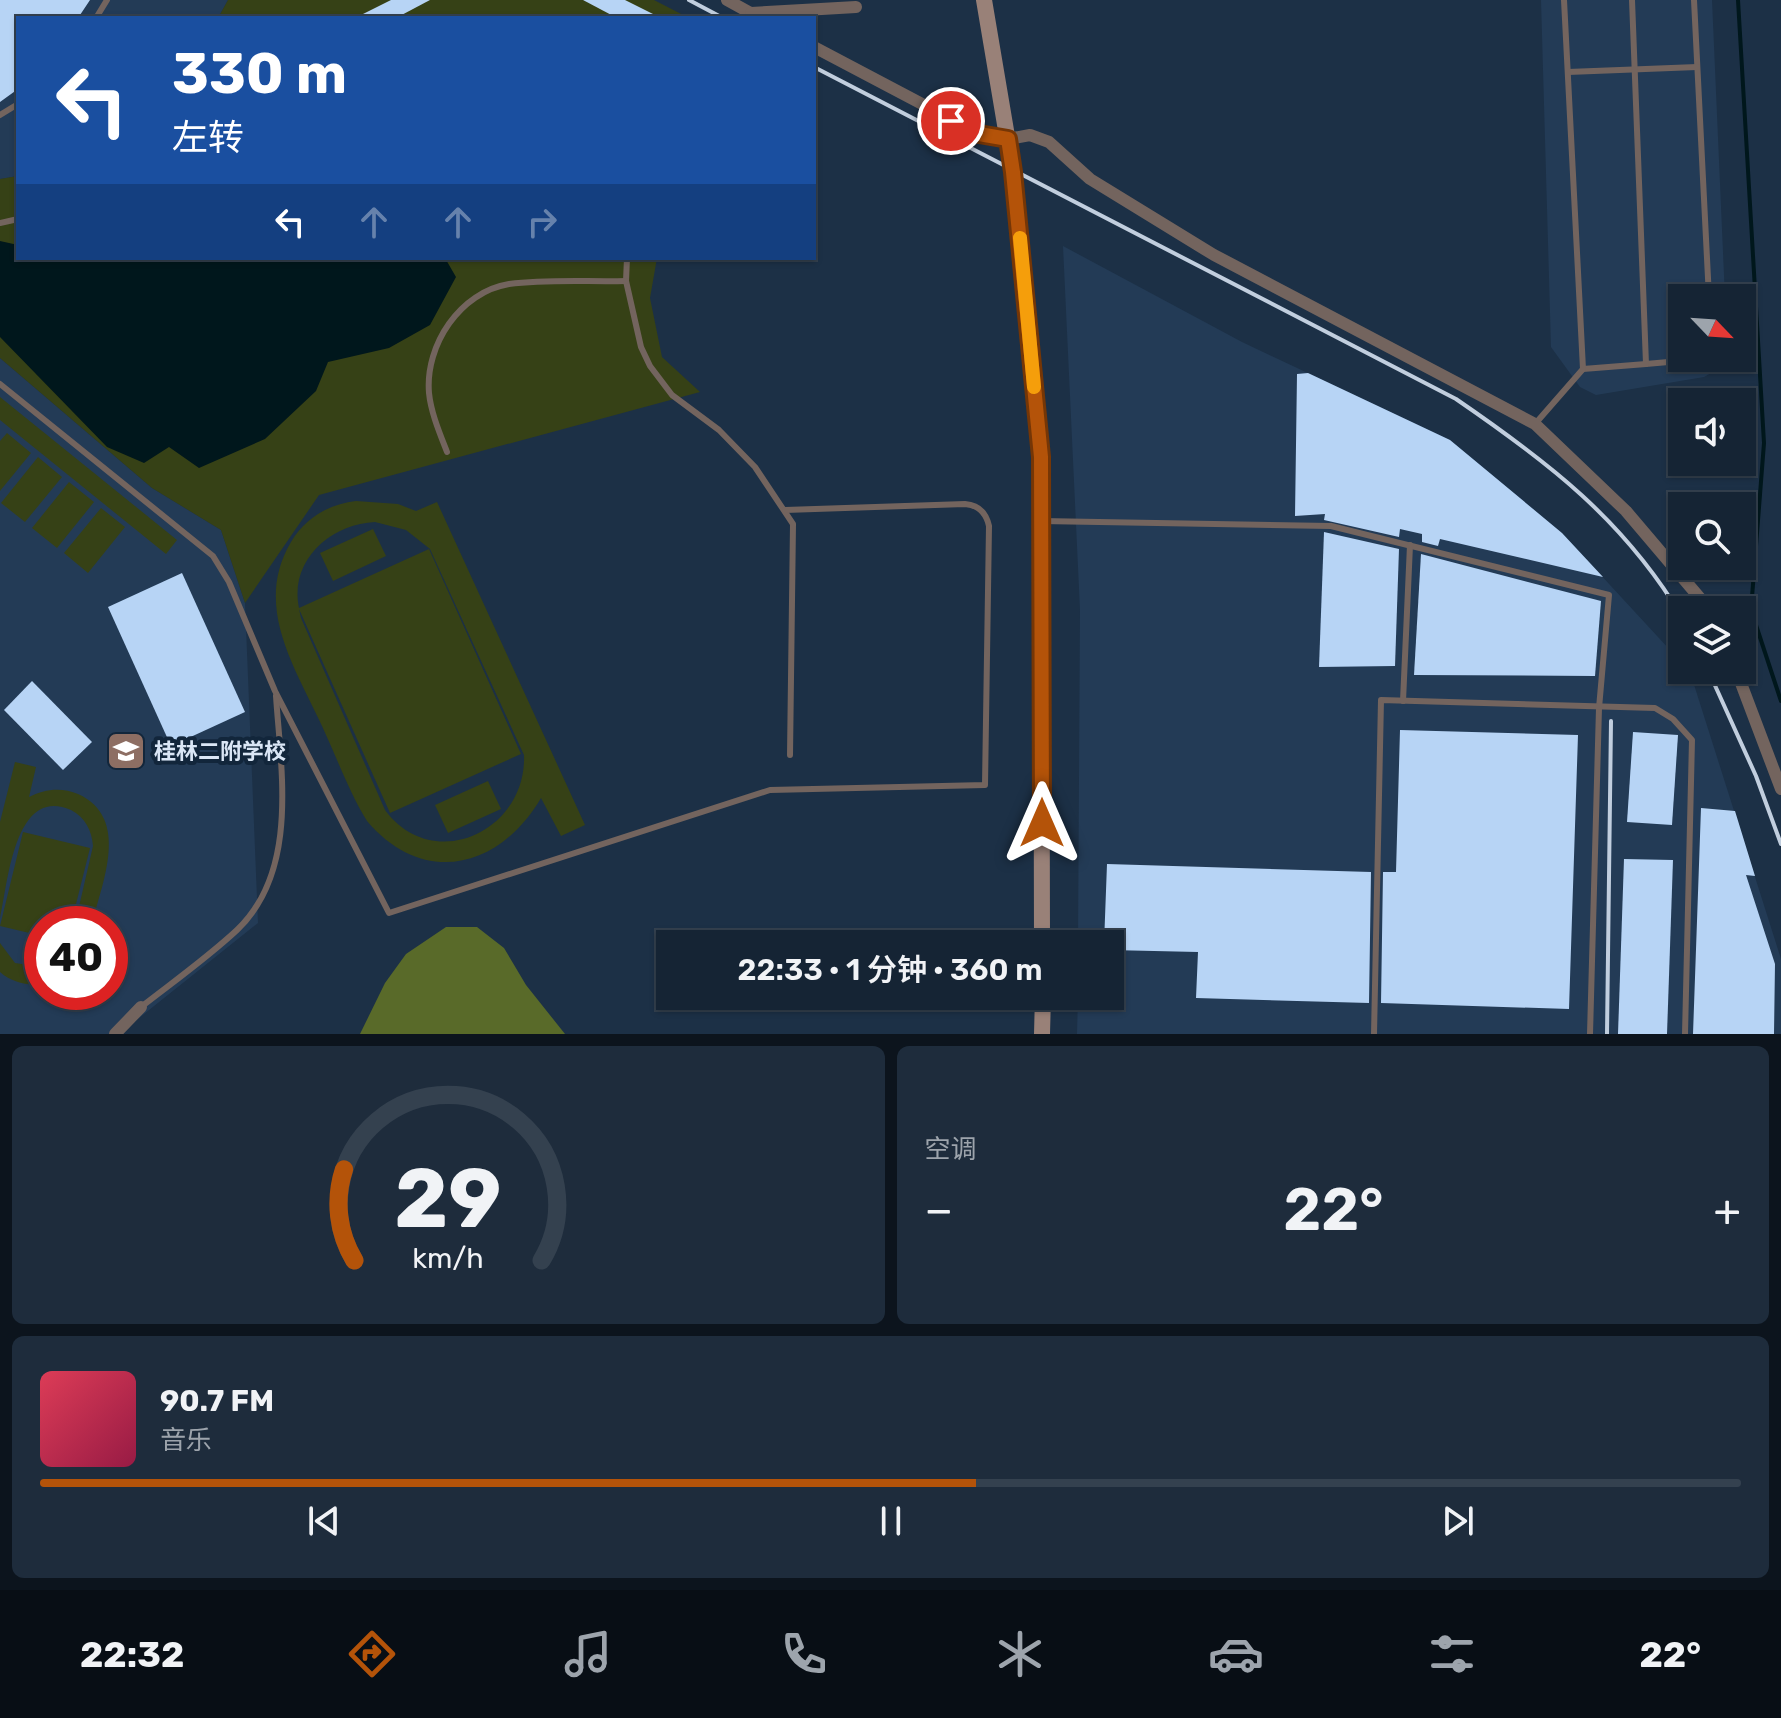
<!DOCTYPE html>
<html lang="zh">
<meta charset="utf-8">
<style>
:root{--surface:#152434;--page:#1e2c3c;--text:#f1f3f6;--muted:#9da4ac;--line:#34414f;--accent:#b45309}
body{margin:0;font-family:Rubik,"Noto Sans SC",sans-serif;background:var(--page);color:var(--text);height:100vh;display:flex;flex-direction:column;font-size:30px;white-space:nowrap}
*{box-sizing:border-box;margin:0}
p{font-size:26px;color:var(--muted)}
.icon{flex:none;width:44px;height:44px;fill:none;stroke:currentColor;stroke-width:2;stroke-linecap:round;stroke-linejoin:round}
.map{position:relative;height:1034px;overflow:hidden}
.drawer{display:flex;flex-direction:column;gap:12px;padding:12px;background:#0c141d;flex:1}
.drawer>*{flex:none}
.hud{position:absolute;left:16px;top:16px;width:800px;height:244px;border-radius:0px;box-shadow:0 2px 6px #0004,0 0 0 2px var(--line);background:#1a4fa0;color:#fff;overflow:hidden}
.needle{width:52px;rotate:115deg}
.controls{position:absolute;left:1668px;top:284px;display:grid;gap:16px}
.controls a{display:grid;place-items:center;width:88px;height:88px;border-radius:0px;background:var(--surface);box-shadow:0 2px 6px #0004,0 0 0 2px var(--line);font-size:40px}
.speed{position:absolute;left:24px;top:906px;display:flex;gap:16px;font-size:40px;font-weight:700;text-align:center}
.speed>*{display:grid;place-content:center;width:104px;height:104px;border-radius:50%;background:var(--surface);box-shadow:0 2px 6px #0004,0 0 0 2px var(--line);line-height:1}
.speed .limit{border:12px solid #d22;background:#fff;color:#111}
.pin{position:absolute;display:grid;place-items:center;width:68px;height:68px;color:#fff;margin:-34px;border:4px solid #fff;border-radius:50%;box-shadow:0 2px 8px #0007}
.me{position:absolute;width:88px;margin:-44px;rotate:0deg;stroke-linejoin:round;filter:drop-shadow(0 0 6px #0008)}
.turn{display:flex;align-items:center;gap:28px;height:168px;padding:0 24px;font-size:36px}
.turn .icon{width:104px;height:104px;stroke-width:2.5}
.turn b{display:block;font-size:56px;line-height:68px}
.lanes{display:flex;align-items:center;height:76px;padding:0 24px;background:#0003;justify-content:center;gap:40px;direction:ltr}
.lanes .off{opacity:.35}
.big{font-size:60px;font-weight:600;line-height:1.1}
.drawer .tile{flex:1;display:flex;flex-direction:column;justify-content:center;gap:12px;min-width:0;padding:0 28px;border-radius:12px;background:var(--page)}
.drawer .dial{align-items:center;gap:0}
.dial svg{height:208px;overflow:visible;fill:none;stroke:var(--line);stroke-width:7;stroke-linecap:round;text-anchor:middle}
.dial text{fill:var(--text);stroke:none}
.song{display:flex;align-items:center;gap:24px}
.cover{width:96px;height:96px;border-radius:12px;background:linear-gradient(135deg,hsl(350 70% 55%),hsl(340 70% 35%))}
.played{height:8px;border-radius:4px;background:linear-gradient(90deg,var(--accent) 55%,var(--line) 55%)}
.keys{display:flex;justify-content:space-around;direction:ltr}
.heat{display:flex;justify-content:space-between;align-items:center;font-size:44px;direction:ltr}
.drawer .tiles{flex:1;display:grid;gap:12px;grid-template-columns:1fr 1fr}
.tile:last-child{grid-column:span 2}
.trip{position:absolute;left:656px;top:930px;width:468px;height:80px;border-radius:0px;background:var(--surface);box-shadow:0 2px 6px #0004,0 0 0 2px var(--line);font-weight:600;line-height:80px;text-align:center}
.dock{display:flex;height:128px;justify-content:space-around;align-items:center;background:#080e15;color:var(--muted)}
.dock .icon{width:56px;height:56px}
.dock .active{color:var(--accent)}
.dock b{font-size:36px;color:var(--text)}
.map>svg:first-child{display:block}
.built{fill:#233b56;fill-rule:evenodd}
.green{fill:#364116;fill-rule:evenodd}
.forest{fill:#596a29}
.water{fill:#00171c}
.lines{fill:none;stroke-linecap:round;stroke-linejoin:round}
.stream{stroke:#00171c;stroke-width:4}
.building{fill:#b7d4f5}
.lane{stroke:#73645e;stroke-width:6}
.street{stroke:#73645e;stroke-width:12}
.secondary{stroke:#998178;stroke-width:16}
.rail{stroke:#c1cede;stroke-width:4}
.route-casing{stroke:#753606;stroke-width:20}
.route{stroke:#b45309;stroke-width:14}
.slow{stroke:#f59e0b;stroke-width:14}
.labels{text-anchor:middle;stroke-width:8;stroke-linejoin:round;paint-order:stroke}
.poi-label{font-size:22px;font-weight:bold;fill:#dae6f5;stroke:#12263b;text-anchor:start}
</style>
<div class="map">
<svg width="1781" height="1034" viewBox="0 0 1781 1034">
<rect width="100%" height="100%" fill="#1c3046"/>
<g class="built">
<path d="M0,0H228L218,18H18V176L0,179Z"/>
<path d="M1541,0H1712L1725,298H1682V358H1727L1728,363L1704,377L1596,395L1580,387L1551,347Z"/>
<path d="M1063,246L1242,342L1450,440L1562,533L1682,663V670L1690,672L1781,959V1034H1077L1078,996H1110V944H1078L1080,610Z"/>
<path d="M0,358L152,488L221,530L245,603L258,923L119,1034H0ZM42,924H110V992H42Z"/>
</g>
<g class="green">
<path d="M228,0H654L689,18H218Z"/>
<path d="M18,176V258H657L650,298L662,357L700,392L319,495L245,603L221,530L152,488L0,358V179Z"/>
<path d="M0,397L177,540L166,554L0,420Z"/>
<path d="M7,433L31,453L0,491V441Z"/>
<path d="M38,457L62,477L25,522L1,503Z"/>
<path d="M69,482L94,502L57,548L32,528Z"/>
<path d="M356,501L398,504L416,511L437,502L585,825L561,836L541,798C500,868 424,888 367,821C349,792 337,758 322,726C295,667 253,606 291,542C305,518 329,504 356,501ZM375,522L406,530L430,549L524,755C527,831 433,875 385,810L301,618L299,609L390,813L521,754L429,549L299,608C289,560 331,524 375,522Z"/>
<path d="M101,508L125,527L88,573L64,553Z"/>
<path d="M373,529L386,556L333,581L320,553Z"/>
<path d="M15,762L36,767L29,797C44,789 62,787 78,794C131,818 102,883 92,924H75L93,846C92,831 85,817 71,810C14,785 8,884 0,918V822Z"/>
<path d="M488,781L501,809L448,833L435,805Z"/>
<path d="M23,832L90,848L71,924H42V936L0,926Z"/>
<path d="M0,943L15,963L42,967V984C27,986 11,982 0,972Z"/>
</g>
<path class="forest" d="M446,927H477L504,948L526,985L565,1034H360L385,983L406,954Z"/>
<path class="water" d="M0,241L18,245V258H445L456,277L430,325L389,348L328,362L316,391L265,439L199,468L169,447L144,463L107,447L0,337Z"/>
<g class="lines">
<path class="stream" d="M1738,0L1764,443L1751,610L1781,701"/>
</g>
<g class="building">
<path d="M0,0H90L78,18H18V89L0,102Z"/>
<path d="M391,0H430L396,18H355Z"/>
<path d="M583,0H625L661,18H617Z"/>
<path d="M1308,373L1450,440L1562,533L1603,577L1440,539L1438,546L1422,542V534L1400,529L1399,537L1324,520L1325,514L1295,516L1297,374Z"/>
<path d="M1324,532L1399,549L1395,666L1319,667Z"/>
<path d="M1421,554L1601,601L1595,676L1414,675Z"/>
<path d="M182,573L245,712L171,746L108,607Z"/>
<path d="M32,681L92,742L63,770L4,710Z"/>
<path d="M1400,730L1578,735L1569,1009L1381,1003L1383,872H1396Z"/>
<path d="M127,732L140,742L136,758L120,764L108,752L111,737Z"/>
<path d="M1633,732L1678,735L1672,825L1627,822Z"/>
<path d="M1701,808L1735,811L1755,876L1746,875L1775,964L1774,1034H1693Z"/>
<path d="M1624,859L1673,860L1667,1034H1618Z"/>
<path d="M1107,864L1371,872L1369,1003L1196,998L1198,952L1110,950V944H1104Z"/>
</g>
<g class="lines">
<g class="lane">
<path d="M1694,0L1709,298"/>
<path d="M96,18L107,0"/>
<path d="M1568,72L1697,67"/>
<path d="M0,115L18,104"/>
<path d="M0,223L18,219"/>
<path d="M627,258L626,281L641,347L650,366L672,395L719,430L755,467L793,524L790,755"/>
<path d="M1646,364L1713,358"/>
<path d="M1583,369L1646,364L1632,0"/>
<path d="M0,384L213,556L229,582L275,691L389,913L770,790L985,785L989,526C986,512 978,505 965,504L785,510"/>
<path d="M1535,424L1583,369L1564,0"/>
<path d="M447,452C440,434 431,413 429,393C425,345 460,292 509,284C548,279 588,282 626,281"/>
<path d="M1041,521L1331,526L1609,595L1599,708L1590,1034"/>
<path d="M1403,701L1410,545"/>
<path d="M141,1007C173,982 207,958 237,930C299,871 281,771 276,696"/>
<path d="M1374,1034L1381,700L1655,708L1673,719L1692,740L1685,1034"/>
</g>
<g class="street">
<path d="M727,0L756,16"/>
<path d="M751,13L856,7"/>
<path d="M814,47L979,134L1008,139L1030,135L1049,142L1090,179L1214,255L1535,424L1626,511L1710,610"/>
<path d="M1736,670L1781,789"/>
<path d="M115,1034L141,1007"/>
</g>
<g class="secondary">
<path d="M984,0L1013,172L1041,457L1042,944"/>
<path d="M1042,1034L1043,996"/>
</g>
<g class="rail">
<path d="M689,0L723,18"/>
<path d="M814,67L1456,399C1548,462 1624,520 1682,617"/>
<path d="M1708,670L1756,776L1781,844"/>
<path d="M1607,1034L1611,721"/>
</g>
</g>
<g class="lines">
<g class="route-casing">
<path id="route" d="M951,121L979,134L1008,139L1013,172L1041,457L1042,823"/>
</g>
<use href="#route" class="route"/>
<path class="slow" d="M1020,238L1034,387"/>
</g>
<defs>
<g id="school-square" transform="scale(2)"><rect x="-9" y="-9" width="18" height="18" rx="4" fill="#8d6e63" stroke="#12263b"/><path d="M0-5L7-2L0 1L-7-2ZM-4 1L0 2.5L4 1V4Q0 6-4 4Z" fill="#fff"/></g>
</defs>
<g fill-rule="evenodd">
<use href="#school-square" x="126" y="751"/>
</g>
<g class="labels">
<g class="poi-label">
<text x="154" y="759">桂林二附学校</text>
</g>
</g>
</svg>
<div class="controls">
<a><svg class="needle" viewBox="-14 -14 28 28"><path d="M0-13l5 13h-10z" fill="#e53935"/><path d="M0 13l5-13h-10z" fill="#9da4ac"/></svg></a>
<a><svg class="icon" aria-label="sound" viewBox="0 0 24 24"><path d="M4 9h4l5-4v14l-5-4H4zM17 9q2 3 0 6"/></svg></a>
<a><svg class="icon" aria-label="search" viewBox="0 0 24 24"><circle cx="10" cy="10" r="6"/><path d="M15 15l6 6"/></svg></a>
<a><svg class="icon" aria-label="layers" viewBox="0 0 24 24"><path d="M12 4l9 5-9 5-9-5zM3 14l9 5 9-5"/></svg></a>
</div>
<div class="speed"><div class="limit">40</div></div>
<div class="pin" style="left:951px;top:121px;background:#d93025"><svg class="icon" aria-label="arrive" viewBox="0 0 24 24"><path d="M6 21V4h12l-3 4 3 4H6"/></svg></div>
<svg class="me" style="left:1042px;top:823px" viewBox="-20 -20 40 40"><path d="M0-17L14 15 0 8-14 15z" fill="#b45309" stroke="#fff" stroke-width="4"/></svg>
<div class="trip">22:33 · 1 分钟 · 360 m</div>
<div class="hud">
<div class="turn"><svg class="icon" aria-label="left" viewBox="0 0 24 24"><path d="M17 20v-9H6M10 6l-5 5 5 5"/></svg><div><b>330 m</b>左转</div></div>
<div class="lanes"><svg class="icon" aria-label="left" viewBox="0 0 24 24"><path d="M17 20v-9H6M10 6l-5 5 5 5"/></svg><svg class="icon off" aria-label="ahead" viewBox="0 0 24 24"><path d="M12 20V5M6 11l6-6 6 6"/></svg><svg class="icon off" aria-label="ahead" viewBox="0 0 24 24"><path d="M12 20V5M6 11l6-6 6 6"/></svg><svg class="icon off" aria-label="right" viewBox="0 0 24 24"><path d="M7 20v-9h11M14 6l5 5-5 5"/></svg></div>
</div>
</div>
<section class="drawer">
<div class="tiles">
<div class="tile dial"><svg viewBox="0 0 100 80">
<path d="M14 69A42 42 0 1 1 86 69"/>
<path d="M14 69A42 42 0 0 1 10 34" stroke="#b45309"/>
<text x="50" y="56" font-size="32" font-weight="700">29</text>
<text x="50" y="72" font-size="11">km/h</text>
</svg></div>
<div class="tile"><p>空调</p>
<div class="heat"><a>−</a><b class="big">22°</b><a>+</a></div>
</div>
<div class="tile">
<div class="song"><i class="cover"></i><div><b>90.7 FM</b><p>音乐</p></div></div>
<div class="played"></div>
<div class="keys"><svg class="icon" aria-label="previous" viewBox="0 0 24 24"><path d="M18 5L8 12l10 7zM5 5v14"/></svg><svg class="icon" aria-label="pause" viewBox="0 0 24 24"><path d="M8 5v14M16 5v14"/></svg><svg class="icon" aria-label="next" viewBox="0 0 24 24"><path d="M6 5l10 7-10 7zM19 5v14"/></svg></div>
</div>
</div>
</section>
<nav class="dock">
<b>22:32</b>
<svg class="icon active" aria-label="directions" viewBox="0 0 24 24"><path d="M12 3l9 9-9 9-9-9zM9 14v-3h6M13 9l2 2-2 2"/></svg>
<svg class="icon" aria-label="music" viewBox="0 0 24 24"><path d="M9 18V5l10-2v13"/><circle cx="6" cy="18" r="3"/><circle cx="16" cy="16" r="3"/></svg>
<svg class="icon" aria-label="phone" viewBox="0 0 24 24"><path d="M5 4h4l2 5-3 2q2 4 5 5l2-3 5 2v4C11 20 4 13 5 4z"/></svg>
<svg class="icon" aria-label="climate" viewBox="0 0 24 24"><path d="M12 3v18M4 7l16 10M4 17L20 7"/></svg>
<svg class="icon" aria-label="car" viewBox="0 0 24 24"><path d="M5 17H2v-5l4-1 3-4h7l3 4 3 1v5h-3M9 17h6M6 11h13"/><circle cx="7" cy="17" r="2"/><circle cx="17" cy="17" r="2"/></svg>
<svg class="icon" aria-label="filters" viewBox="0 0 24 24"><path d="M4 7h16M4 17h16"/><circle cx="9" cy="7" r="2"/><circle cx="15" cy="17" r="2"/></svg>
<b>22°</b>
</nav>
